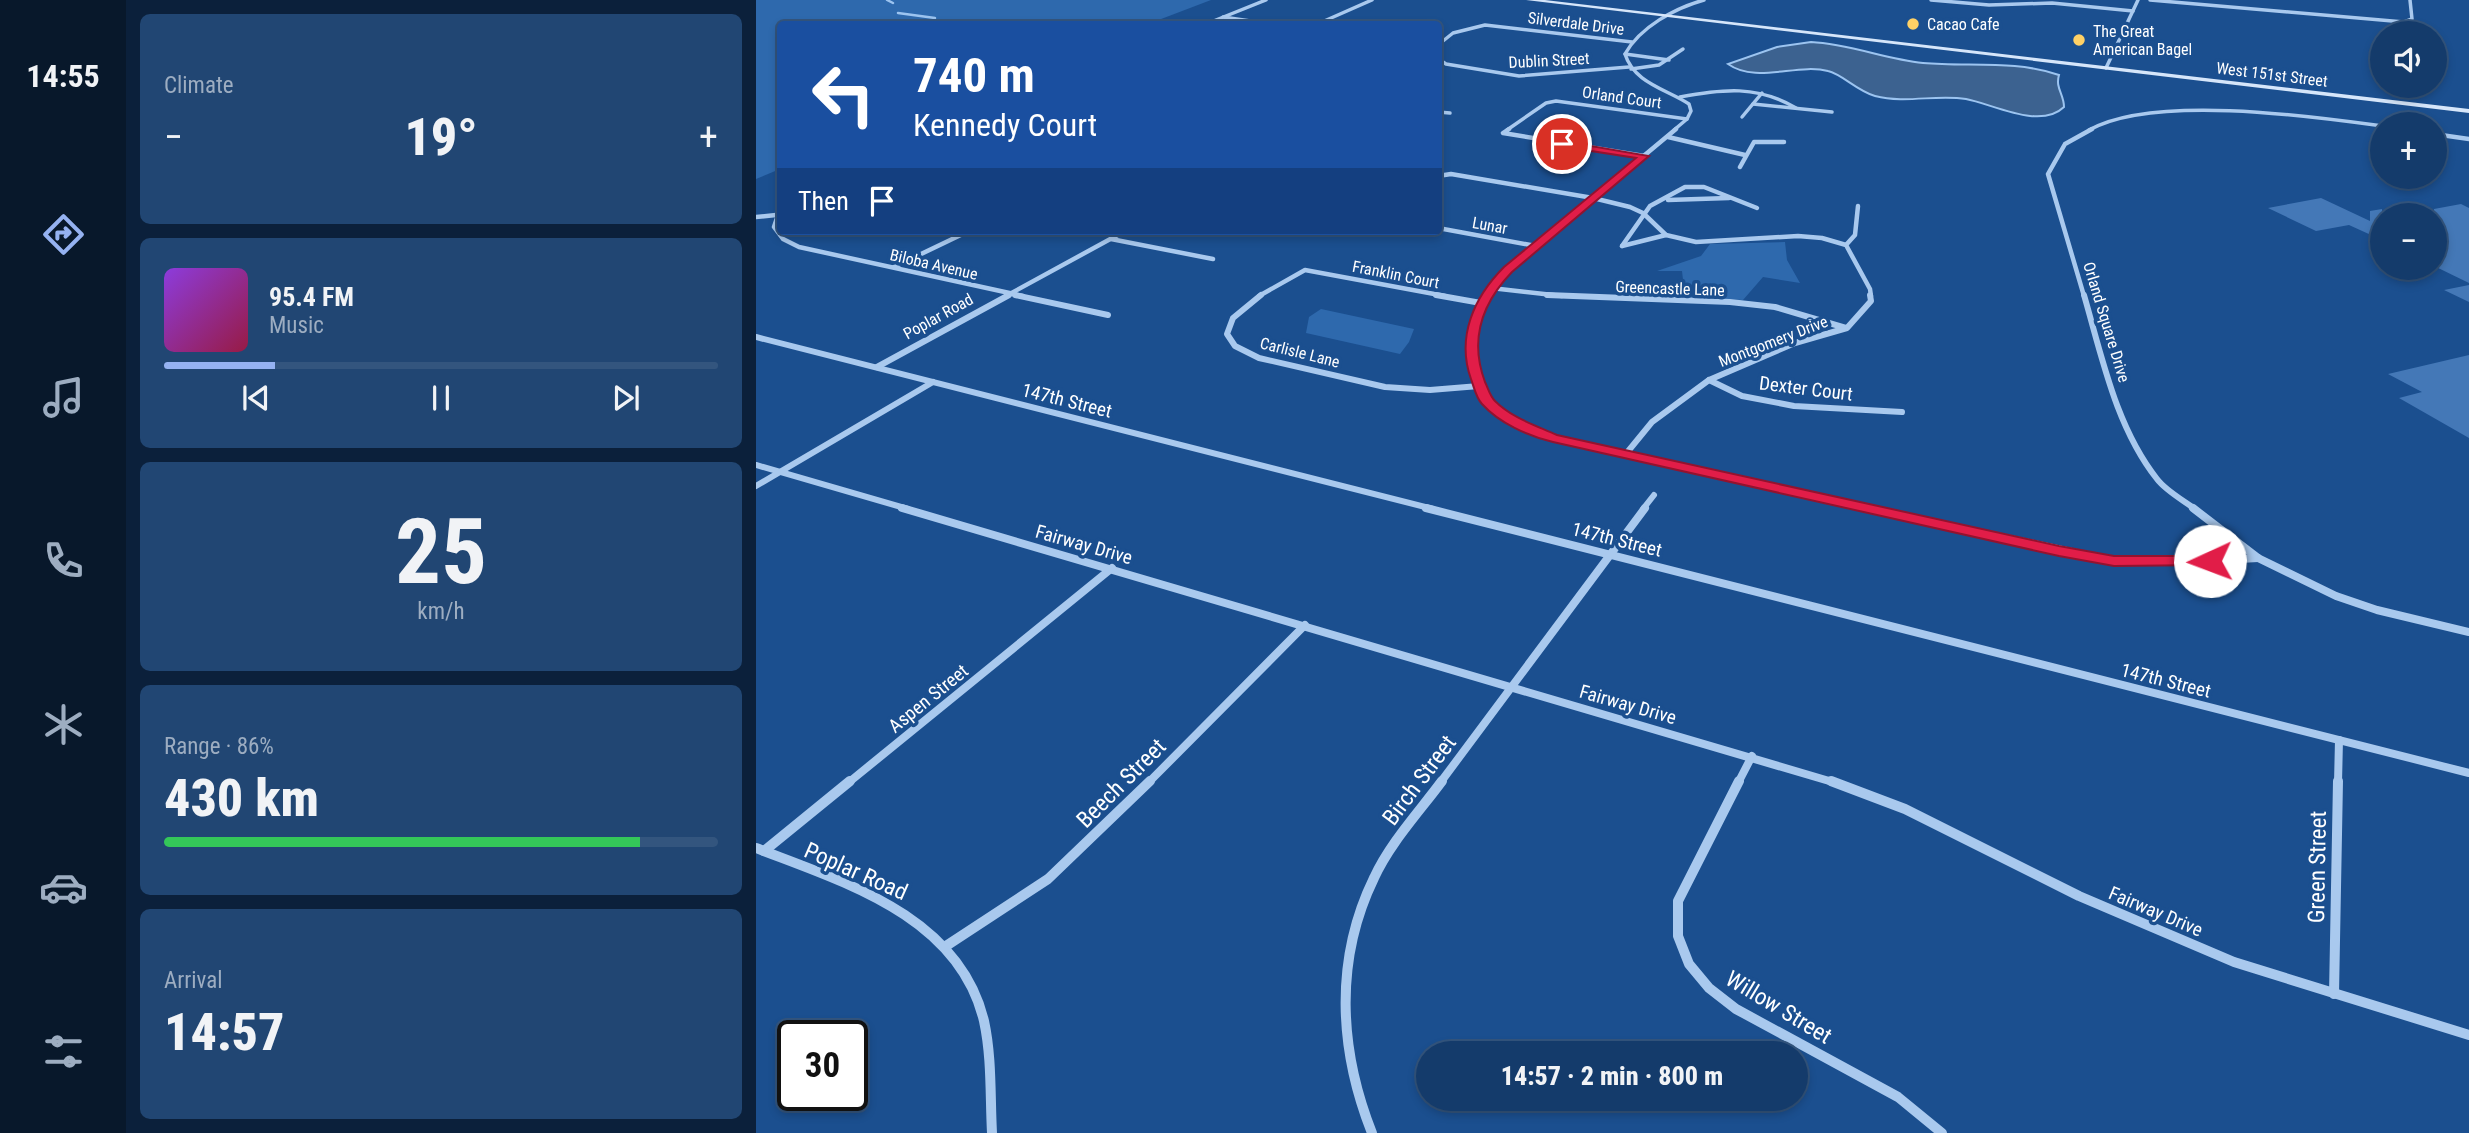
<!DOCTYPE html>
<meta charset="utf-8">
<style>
:root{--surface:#143b6b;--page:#214673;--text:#f1f3f6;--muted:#9dadc1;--line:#33557e;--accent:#95b2f1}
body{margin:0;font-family:"Roboto Condensed",sans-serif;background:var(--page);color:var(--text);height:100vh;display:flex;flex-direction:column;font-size:26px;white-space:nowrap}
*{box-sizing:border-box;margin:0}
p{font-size:23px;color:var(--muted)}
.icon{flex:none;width:38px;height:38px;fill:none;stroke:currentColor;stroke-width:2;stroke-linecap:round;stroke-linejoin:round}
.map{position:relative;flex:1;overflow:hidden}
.details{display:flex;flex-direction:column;gap:14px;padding:14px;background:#0b203b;width:630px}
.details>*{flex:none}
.top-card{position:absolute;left:21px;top:21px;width:665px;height:214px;border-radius:7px;box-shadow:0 4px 10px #0003,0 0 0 2px var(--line);background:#1a4fa0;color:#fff;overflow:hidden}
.buttons{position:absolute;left:1614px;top:21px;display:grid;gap:14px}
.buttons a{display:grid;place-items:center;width:77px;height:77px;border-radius:50%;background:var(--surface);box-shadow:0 4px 10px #0003,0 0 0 2px var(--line);font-size:35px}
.speed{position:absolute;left:21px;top:1020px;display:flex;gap:14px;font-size:35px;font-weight:700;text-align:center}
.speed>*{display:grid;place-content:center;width:91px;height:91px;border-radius:50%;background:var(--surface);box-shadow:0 4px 10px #0003,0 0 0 2px var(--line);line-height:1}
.speed .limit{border:4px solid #111;border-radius:10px;background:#fff;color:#111}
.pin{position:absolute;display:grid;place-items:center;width:60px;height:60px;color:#fff;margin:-30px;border:4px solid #fff;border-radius:50%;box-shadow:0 2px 7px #0007}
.me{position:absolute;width:77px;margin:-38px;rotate:268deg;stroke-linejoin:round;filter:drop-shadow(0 0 5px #0008)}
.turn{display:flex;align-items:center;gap:24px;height:147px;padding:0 21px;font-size:32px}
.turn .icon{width:91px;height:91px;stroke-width:2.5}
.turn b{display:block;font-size:49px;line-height:60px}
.then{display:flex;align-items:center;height:66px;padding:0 21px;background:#0003;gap:14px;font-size:26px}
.big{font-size:52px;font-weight:800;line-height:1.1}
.details .card{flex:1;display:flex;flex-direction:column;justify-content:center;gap:10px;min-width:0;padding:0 24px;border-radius:10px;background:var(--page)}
.details .dial{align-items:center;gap:0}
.dial b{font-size:91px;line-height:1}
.song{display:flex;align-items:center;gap:21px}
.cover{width:84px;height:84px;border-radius:10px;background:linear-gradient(135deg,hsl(270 70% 55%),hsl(340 70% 35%))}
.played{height:7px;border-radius:4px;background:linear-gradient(90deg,var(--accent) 20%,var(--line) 20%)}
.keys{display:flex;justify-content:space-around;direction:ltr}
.heat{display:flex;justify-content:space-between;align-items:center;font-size:38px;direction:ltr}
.charge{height:10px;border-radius:5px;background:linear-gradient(90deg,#34c759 86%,var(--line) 0)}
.trip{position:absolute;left:660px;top:1041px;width:392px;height:70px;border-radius:35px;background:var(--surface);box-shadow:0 4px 10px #0003,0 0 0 2px var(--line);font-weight:800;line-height:70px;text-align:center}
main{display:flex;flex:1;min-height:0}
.tab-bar{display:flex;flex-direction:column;width:126px;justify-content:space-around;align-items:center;background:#08182b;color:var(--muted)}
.tab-bar .icon{width:49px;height:49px}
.tab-bar .active{color:var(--accent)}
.tab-bar b{font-size:32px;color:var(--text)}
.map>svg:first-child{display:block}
.green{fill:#2e69ad}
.water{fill:#3c6290;stroke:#9cc4f0;stroke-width:2}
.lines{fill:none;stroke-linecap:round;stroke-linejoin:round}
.stream{stroke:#9cc4f0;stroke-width:2.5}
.building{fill:#4478b7}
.street-far4{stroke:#a9c9ee;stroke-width:3.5}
.street-far3{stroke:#a9c9ee;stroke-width:4.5}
.street-far2{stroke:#a9c9ee;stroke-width:6}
.street-far1{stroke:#a9c9ee;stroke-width:8}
.street{stroke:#a9c9ee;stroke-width:10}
.secondary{fill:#d6e6fa;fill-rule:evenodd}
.route{fill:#e11d48;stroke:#92132f;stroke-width:2}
.poi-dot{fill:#ffd166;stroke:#1b4f8f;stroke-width:2.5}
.labels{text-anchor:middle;stroke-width:7;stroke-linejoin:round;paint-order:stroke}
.far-street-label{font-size:16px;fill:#fff;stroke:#1b4f8f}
.far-poi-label{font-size:16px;fill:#fff;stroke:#1b4f8f;text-anchor:start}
.street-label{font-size:19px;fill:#fff;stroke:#1b4f8f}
.near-street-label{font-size:23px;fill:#fff;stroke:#1b4f8f}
</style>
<main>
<nav class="tab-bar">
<b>14:55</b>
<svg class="icon active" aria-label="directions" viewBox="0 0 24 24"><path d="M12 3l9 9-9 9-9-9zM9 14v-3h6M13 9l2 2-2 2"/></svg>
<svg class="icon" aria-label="music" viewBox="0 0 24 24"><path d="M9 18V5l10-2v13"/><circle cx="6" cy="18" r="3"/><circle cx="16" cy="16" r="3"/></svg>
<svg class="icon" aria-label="phone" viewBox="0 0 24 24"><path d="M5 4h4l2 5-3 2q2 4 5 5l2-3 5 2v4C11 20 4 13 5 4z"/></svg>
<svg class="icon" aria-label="climate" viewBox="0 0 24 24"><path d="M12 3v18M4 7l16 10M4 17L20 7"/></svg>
<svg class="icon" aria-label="car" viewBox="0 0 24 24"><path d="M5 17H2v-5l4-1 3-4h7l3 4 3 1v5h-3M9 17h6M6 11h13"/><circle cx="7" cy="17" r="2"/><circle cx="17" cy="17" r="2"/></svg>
<svg class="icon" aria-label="filters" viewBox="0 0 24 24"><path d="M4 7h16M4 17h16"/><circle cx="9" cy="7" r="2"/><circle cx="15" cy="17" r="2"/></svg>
</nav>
<section class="details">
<div class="card"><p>Climate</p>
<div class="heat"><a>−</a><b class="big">19°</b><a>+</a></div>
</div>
<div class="card">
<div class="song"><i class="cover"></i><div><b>95.4 FM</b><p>Music</p></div></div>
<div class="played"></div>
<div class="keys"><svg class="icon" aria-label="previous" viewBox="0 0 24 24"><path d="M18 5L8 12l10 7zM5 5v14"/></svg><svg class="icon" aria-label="pause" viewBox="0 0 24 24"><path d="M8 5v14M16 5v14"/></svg><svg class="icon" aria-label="next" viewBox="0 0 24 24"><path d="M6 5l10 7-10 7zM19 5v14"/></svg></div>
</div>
<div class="card dial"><b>25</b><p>km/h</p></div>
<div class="card"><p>Range · 86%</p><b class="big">430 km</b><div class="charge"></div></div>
<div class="card"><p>Arrival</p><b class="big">14:57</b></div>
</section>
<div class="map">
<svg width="1713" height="1133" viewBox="0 0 1713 1133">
<rect width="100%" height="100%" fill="#1b4f8f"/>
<g class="green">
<path d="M0,0H455L392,24H24V169L0,179Z"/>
<path d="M1029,242L1031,260L1044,283L1007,277L987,300L929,297L926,271H901L945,256L954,244Z"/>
<path d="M565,309L658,329L653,342L644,354L550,333L553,317Z"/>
</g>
<path class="water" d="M1055,42C1094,44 1129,59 1167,63C1212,67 1260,60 1303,75C1299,88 1308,94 1308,107C1284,130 1237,104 1210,99C1180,94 1150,104 1119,96C1101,91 1086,74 1072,71C1041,63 1000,84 972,64L1021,47Z"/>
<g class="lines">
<g class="stream">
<path d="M131,0L137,3"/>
<path d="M142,13L179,18"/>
</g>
</g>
<g class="building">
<path d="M1565,198L1614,221V211L1626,209V250H1615V235L1593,225L1560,231L1512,208Z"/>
<path d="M1705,204L1713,208V283L1678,266V209Z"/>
<path d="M1713,285V302L1688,290Z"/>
<path d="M1713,355V438L1643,398L1666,392L1632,374Z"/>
</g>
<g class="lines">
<g class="street-far4">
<path d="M1175,0L1233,5L1296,3L1377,11"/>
<path d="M1394,0L1648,22L1656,19L1654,0"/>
<path d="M467,17L515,24"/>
<path d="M450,24L510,0"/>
<path d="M553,24L566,22L616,0"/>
<path d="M682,45L697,33L729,25L876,42"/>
<path d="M682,46L684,60L690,64L763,76L873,67"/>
<path d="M869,54L913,60"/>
<path d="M1350,68L1382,0"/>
<path d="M875,69L903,65L927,49"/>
<path d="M924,97C967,89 1001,85 1040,108"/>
<path d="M997,104L1076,112"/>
<path d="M682,112L694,113"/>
<path d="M986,117L1006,93"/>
<path d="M751,130L790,103L800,101L931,119"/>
<path d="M918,130L931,119L935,111L933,104C910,89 878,83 869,54C884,27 919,8 948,0"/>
<path d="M1333,130C1397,94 1553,116 1626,126"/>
</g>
<g class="street-far3">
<path d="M753,129L747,133L888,156"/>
<path d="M1678,134L1713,139"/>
<path d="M912,137L989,155"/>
<path d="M984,167L998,142H1028"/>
<path d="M682,176L695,174L837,198"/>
<path d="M837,198L874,207L887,213L910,235L940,242L1042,236L1066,238L1090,245L1114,289L1115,296"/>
<path d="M912,200L973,198"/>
<path d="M24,209L18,227L27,239L43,247L267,296"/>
<path d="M0,217L20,215"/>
<path d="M682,228L780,246"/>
<path d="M355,239L457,259"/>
<path d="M1090,245L1099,235L1102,206"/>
<path d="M866,246L894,206L929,187H948L1001,208"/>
<path d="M866,246L910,235"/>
<path d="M138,267L213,231"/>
<path d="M735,288L806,296"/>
<path d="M250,296L369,231"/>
<path d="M503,296L549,270L689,296"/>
<path d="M729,296L752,269L920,129"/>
<path d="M1328,296L1292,174L1309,144L1336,129"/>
</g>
<g class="street-far2">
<path d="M259,295L352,315"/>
<path d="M505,295L477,318L471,334L479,346L503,358L629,387L674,390L723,386"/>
<path d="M680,295L725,303"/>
<path d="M730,295C709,329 709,380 739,409C755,424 777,431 797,438L1117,509"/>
<path d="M791,295L974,302L1019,307L1090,328"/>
<path d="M1328,295C1346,357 1360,427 1401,479C1410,491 1427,500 1439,509"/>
<path d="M0,337L677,509"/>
<path d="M121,367L253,295"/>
<path d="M953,380L986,396L1038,406L1146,412"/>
<path d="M869,455L896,422L953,380L1039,343L1091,328L1115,301L1114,295"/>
<path d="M0,465L152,509"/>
<path d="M0,486L177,382"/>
<path d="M887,509L898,495"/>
</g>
<g class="street-far1">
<path d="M146,508L1080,783"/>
<path d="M670,508L1713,773"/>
<path d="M1109,508L1358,561L1429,562L1502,558"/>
<path d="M1437,508L1502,558L1580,596L1621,610L1713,632"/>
<path d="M92,783L356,568"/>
<path d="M392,783L549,625"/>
<path d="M684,783L889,508"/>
<path d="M982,783L996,756"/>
<path d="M1582,783L1583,740"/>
</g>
<g class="street">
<path d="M983,781L922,901V936L933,964L953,988L980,1009L1142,1097L1186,1133"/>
<path d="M1075,781L1149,809L1323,896L1478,962L1713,1035"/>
<path d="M0,848C88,882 203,916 228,1021C236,1058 234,1096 236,1133"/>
<path d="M8,851L94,781"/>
<path d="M190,946L292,879L394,781"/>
<path d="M1578,994L1582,781"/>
<path d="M616,1133C583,1050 578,960 618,878C634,843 663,812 686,781"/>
</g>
<path class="secondary" d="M770,0H789L1713,109V113Z"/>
</g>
<path class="route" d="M806,141L893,156L756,272C726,303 713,339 729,382C732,388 734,396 739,401C756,418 779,425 801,435L1303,546L1358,556H1454L1461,561L1454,565L1358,566L1303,556L797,442C772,436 743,423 726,404C720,398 718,387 715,379C700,337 718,297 748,267L880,158L803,146L801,144Z"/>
<g class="poi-dot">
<circle cx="1157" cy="24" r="7"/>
<circle cx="1323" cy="40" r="7"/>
</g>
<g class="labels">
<g class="far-street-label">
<text transform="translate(820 23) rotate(7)" y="6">Silverdale Drive</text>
<text transform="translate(793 60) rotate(-3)" y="6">Dublin Street</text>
<text transform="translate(1516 74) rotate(7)" y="6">West 151st Street</text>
<text transform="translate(866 97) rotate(8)" y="6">Orland Court</text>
<text transform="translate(734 225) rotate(10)" y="6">Lunar</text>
<text transform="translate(178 264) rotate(13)" y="6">Biloba Avenue</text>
<text transform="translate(640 274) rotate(11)" y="6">Franklin Court</text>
<text transform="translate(914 288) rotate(2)" y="6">Greencastle Lane</text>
<text transform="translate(182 316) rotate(-29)" y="6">Poplar Road</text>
<text transform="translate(1351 322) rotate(73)" y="6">Orland Square Drive</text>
<text transform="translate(1017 341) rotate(-21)" y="6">Montgomery Drive</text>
<text transform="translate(544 352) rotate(14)" y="6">Carlisle Lane</text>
</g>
<g class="far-poi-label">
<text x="1171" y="30">Cacao Cafe</text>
<text x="1337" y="37">The Great<tspan x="1337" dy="18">American Bagel</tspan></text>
</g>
<g class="street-label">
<text transform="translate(1050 388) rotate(7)" y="7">Dexter Court</text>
<text transform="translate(311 400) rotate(14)" y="7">147th Street</text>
<text transform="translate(861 539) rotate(14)" y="7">147th Street</text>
<text transform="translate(328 544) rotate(16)" y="7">Fairway Drive</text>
<text transform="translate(1410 680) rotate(14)" y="7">147th Street</text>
<text transform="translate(172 698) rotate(-39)" y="7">Aspen Street</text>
<text transform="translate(872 704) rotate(16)" y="7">Fairway Drive</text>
<text transform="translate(1400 911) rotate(23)" y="7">Fairway Drive</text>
</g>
<g class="near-street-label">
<text transform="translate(663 780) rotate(-53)" y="8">Birch Street</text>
<text transform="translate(365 783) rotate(-45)" y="8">Beech Street</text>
<text transform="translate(1561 867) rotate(-89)" y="8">Green Street</text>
<text transform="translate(100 871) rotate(24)" y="8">Poplar Road</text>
<text transform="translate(1023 1007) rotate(31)" y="8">Willow Street</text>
</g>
</g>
</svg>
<div class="buttons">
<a><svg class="icon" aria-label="sound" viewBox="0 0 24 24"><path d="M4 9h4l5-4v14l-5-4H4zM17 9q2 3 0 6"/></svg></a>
<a>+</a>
<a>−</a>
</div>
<div class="speed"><div class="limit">30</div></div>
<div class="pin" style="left:806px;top:144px;background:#d93025"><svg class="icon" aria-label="arrive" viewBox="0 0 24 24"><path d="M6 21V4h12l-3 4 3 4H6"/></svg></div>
<svg class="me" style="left:1454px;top:561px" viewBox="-20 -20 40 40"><circle r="19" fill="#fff"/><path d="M0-13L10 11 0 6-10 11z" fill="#e11d48"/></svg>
<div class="trip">14:57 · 2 min · 800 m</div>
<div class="top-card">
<div class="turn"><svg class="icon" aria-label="left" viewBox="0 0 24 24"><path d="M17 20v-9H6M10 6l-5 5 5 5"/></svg><div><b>740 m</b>Kennedy Court</div></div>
<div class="then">Then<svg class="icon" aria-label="arrive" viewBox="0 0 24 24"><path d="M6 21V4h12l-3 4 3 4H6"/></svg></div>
</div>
</div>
</main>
